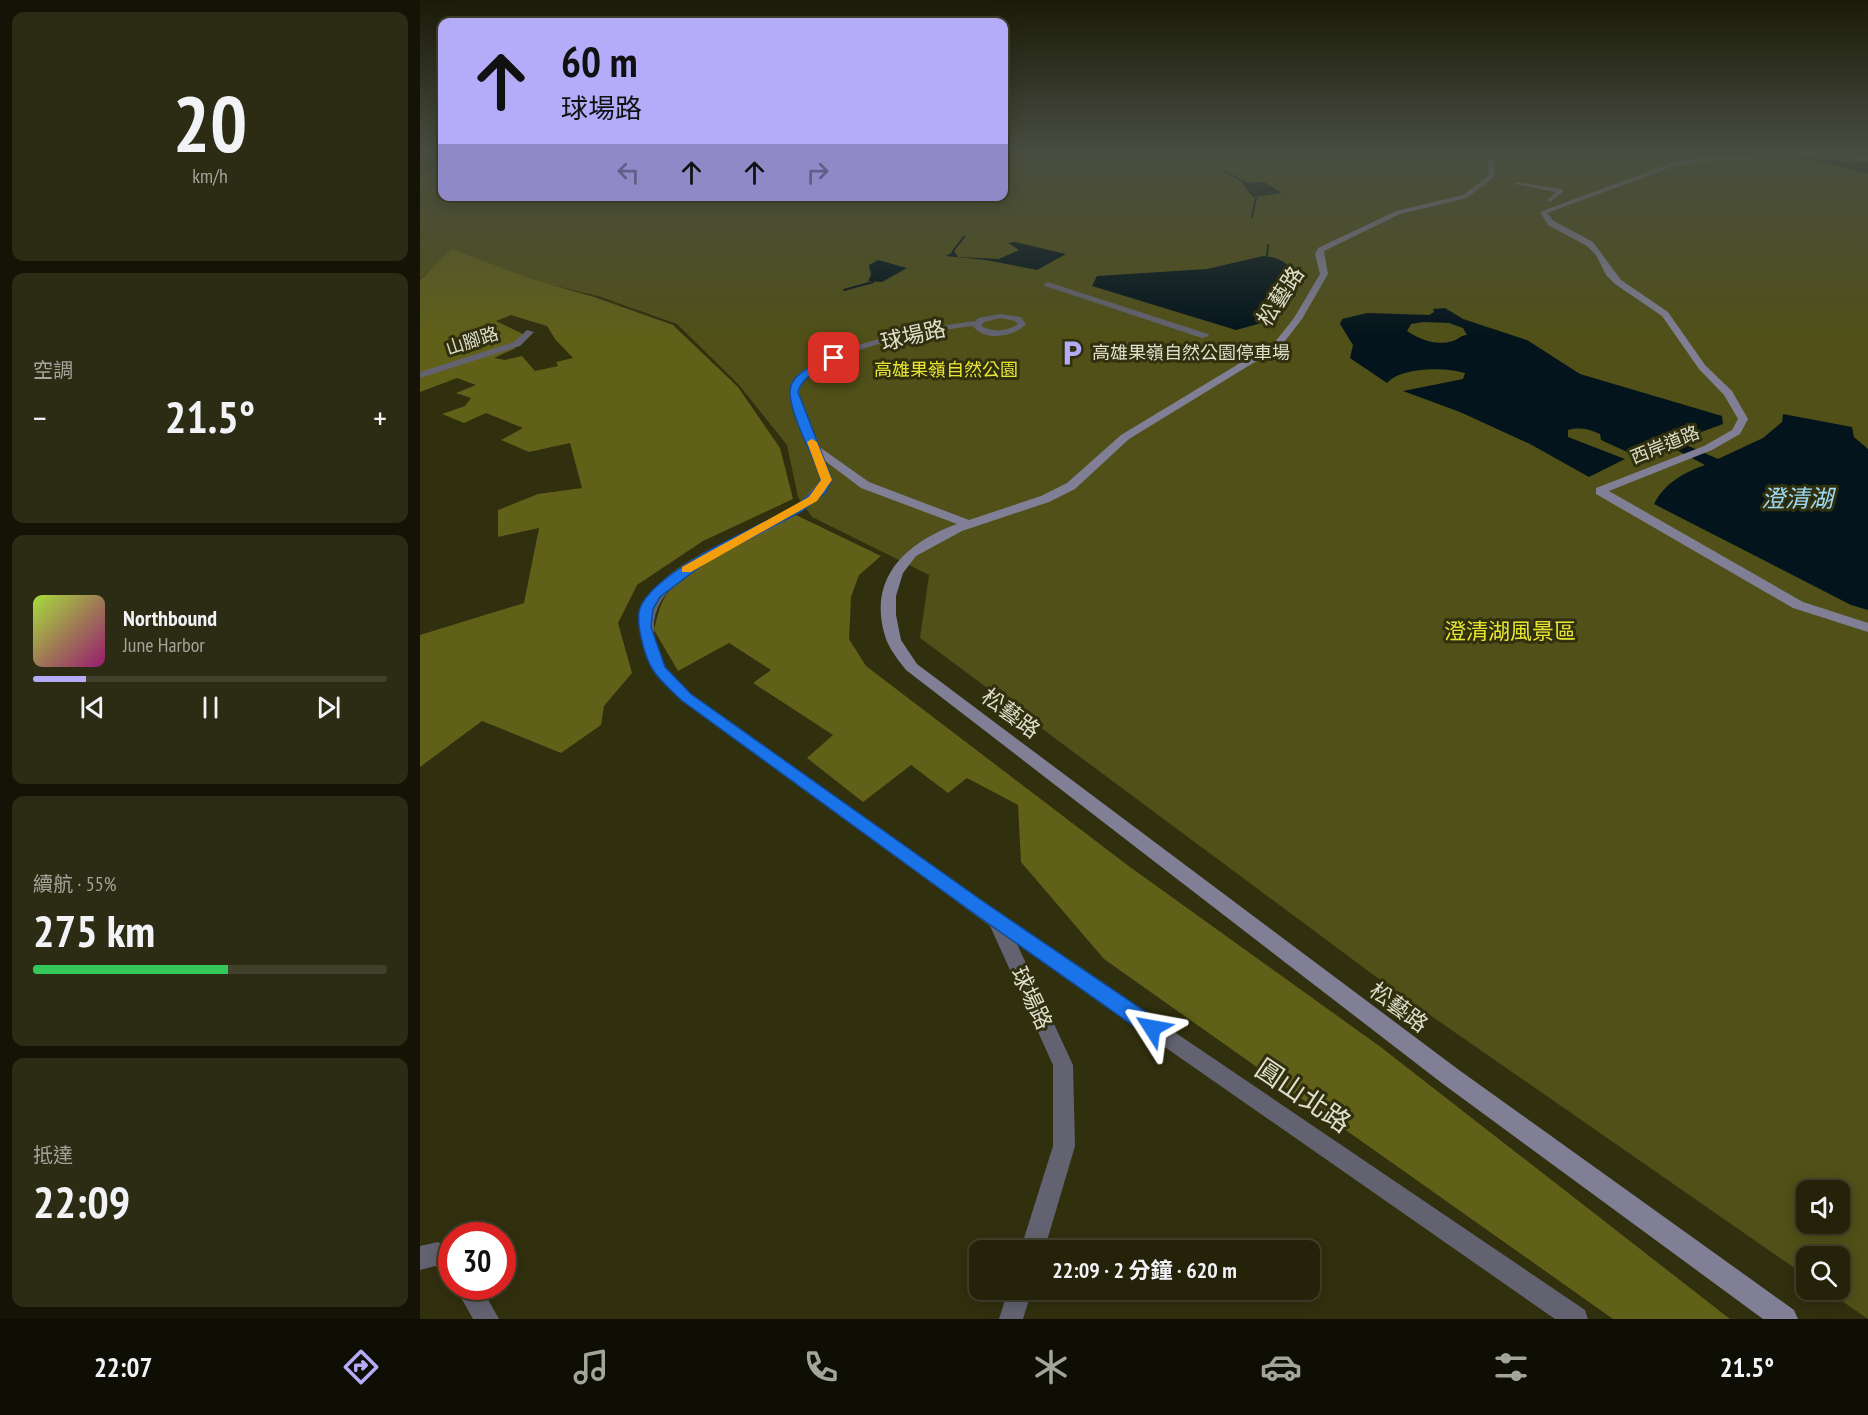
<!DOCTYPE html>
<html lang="zh-TW">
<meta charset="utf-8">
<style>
:root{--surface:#24230a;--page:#2c2b13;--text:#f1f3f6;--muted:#a3a49c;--line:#41402b;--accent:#b5acf9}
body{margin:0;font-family:"PT Sans Narrow","Noto Sans TC",sans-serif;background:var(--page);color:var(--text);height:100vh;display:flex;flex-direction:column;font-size:22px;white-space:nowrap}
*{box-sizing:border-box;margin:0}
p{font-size:20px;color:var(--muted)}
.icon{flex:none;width:33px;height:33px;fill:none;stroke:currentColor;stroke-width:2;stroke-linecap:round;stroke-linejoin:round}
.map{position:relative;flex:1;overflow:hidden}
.side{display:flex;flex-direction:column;gap:12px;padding:12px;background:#141306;width:420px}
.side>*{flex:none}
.guide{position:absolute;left:18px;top:18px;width:570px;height:183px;border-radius:12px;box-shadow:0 3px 15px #0003,0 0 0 2px var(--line);background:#b5acf9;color:#111;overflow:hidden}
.tools{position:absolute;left:1376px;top:1180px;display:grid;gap:12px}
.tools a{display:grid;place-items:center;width:54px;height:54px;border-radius:12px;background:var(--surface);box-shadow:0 3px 15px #0003,0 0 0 2px var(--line);font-size:30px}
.speed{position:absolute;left:18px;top:1222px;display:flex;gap:12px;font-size:30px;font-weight:700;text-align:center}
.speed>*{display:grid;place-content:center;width:78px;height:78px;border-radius:50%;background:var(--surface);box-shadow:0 3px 15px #0003,0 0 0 2px var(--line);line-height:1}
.speed .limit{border:9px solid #d22;background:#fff;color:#111}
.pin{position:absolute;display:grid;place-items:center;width:51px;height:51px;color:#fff;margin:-26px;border-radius:12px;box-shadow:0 3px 9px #0006}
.me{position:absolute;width:66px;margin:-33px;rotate:304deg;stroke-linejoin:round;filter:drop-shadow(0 0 4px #0008)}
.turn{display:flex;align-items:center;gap:21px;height:126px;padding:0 24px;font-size:27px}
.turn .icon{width:78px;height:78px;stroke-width:2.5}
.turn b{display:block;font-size:42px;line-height:51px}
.lanes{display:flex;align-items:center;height:57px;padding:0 24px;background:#0003;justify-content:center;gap:30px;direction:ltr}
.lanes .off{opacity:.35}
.big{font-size:45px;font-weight:700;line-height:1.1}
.side .card{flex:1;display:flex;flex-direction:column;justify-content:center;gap:9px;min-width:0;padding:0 21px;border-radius:12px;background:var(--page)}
.side .dial{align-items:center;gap:0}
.dial b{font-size:78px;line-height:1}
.song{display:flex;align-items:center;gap:18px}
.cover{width:72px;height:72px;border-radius:9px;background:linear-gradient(135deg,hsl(80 70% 55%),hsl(320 70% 35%))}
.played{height:6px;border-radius:3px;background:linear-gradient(90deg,var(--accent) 15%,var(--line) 15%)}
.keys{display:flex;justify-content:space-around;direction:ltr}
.heat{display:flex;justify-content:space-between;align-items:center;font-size:33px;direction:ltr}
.charge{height:9px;border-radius:4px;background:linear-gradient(90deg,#34c759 55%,var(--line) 0)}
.trip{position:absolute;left:549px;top:1240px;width:351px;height:60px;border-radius:12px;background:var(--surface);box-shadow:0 3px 15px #0003,0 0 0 2px var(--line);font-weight:700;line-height:60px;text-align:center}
.dock{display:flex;height:96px;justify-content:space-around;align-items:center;background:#0e0e04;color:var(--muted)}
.dock .icon{width:42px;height:42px}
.dock .current{color:var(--accent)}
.dock b{font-size:27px;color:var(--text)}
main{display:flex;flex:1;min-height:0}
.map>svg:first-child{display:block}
.green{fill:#505018;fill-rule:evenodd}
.forest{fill:#606019;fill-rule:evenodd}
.water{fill:#03141c;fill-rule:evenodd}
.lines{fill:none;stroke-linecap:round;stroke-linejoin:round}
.stream{stroke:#03141c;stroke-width:2}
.street{fill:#636270;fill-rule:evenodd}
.secondary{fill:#807f95;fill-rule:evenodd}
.route{fill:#1a73e8;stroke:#114b97;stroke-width:1.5}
.slow{fill:#f59e0b}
.labels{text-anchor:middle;stroke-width:6;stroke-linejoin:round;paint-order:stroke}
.far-street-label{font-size:18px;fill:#dedfcc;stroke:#302f0e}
.far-poi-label{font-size:18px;fill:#dedfcc;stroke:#302f0e;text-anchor:start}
.far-park-label{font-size:18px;fill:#e7e434;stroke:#302f0e}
.street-label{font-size:22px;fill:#dedfcc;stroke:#302f0e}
.park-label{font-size:22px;fill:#e7e434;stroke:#302f0e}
.water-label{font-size:24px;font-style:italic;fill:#9ed9f5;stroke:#302f0e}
.near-street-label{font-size:27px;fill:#dedfcc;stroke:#302f0e}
</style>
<main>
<section class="side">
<div class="card dial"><b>20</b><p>km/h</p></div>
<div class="card"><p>空調</p>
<div class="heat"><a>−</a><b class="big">21.5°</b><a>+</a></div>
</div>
<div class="card">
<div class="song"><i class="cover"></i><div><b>Northbound</b><p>June Harbor</p></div></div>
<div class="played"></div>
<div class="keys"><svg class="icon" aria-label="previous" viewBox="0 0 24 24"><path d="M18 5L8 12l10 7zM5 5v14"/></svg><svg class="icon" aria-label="pause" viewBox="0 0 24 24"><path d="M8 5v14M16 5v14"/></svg><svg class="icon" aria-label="next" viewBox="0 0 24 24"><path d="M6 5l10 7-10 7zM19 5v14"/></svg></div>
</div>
<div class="card"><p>續航 · 55%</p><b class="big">275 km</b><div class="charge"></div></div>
<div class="card"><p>抵達</p><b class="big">22:09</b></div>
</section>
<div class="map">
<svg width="1448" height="1319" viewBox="0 0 1448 1319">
<rect width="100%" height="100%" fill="#302f0e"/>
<path class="green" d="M584,152H1448V1319L1406,1290H1419V1257H1386V1276L971,988L500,638L509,575L392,517L378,497L367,445L319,385L257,324L178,296L107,279L16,265L0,279V171L20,167L22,157V196H584ZM1386,1191H1419V1224H1386Z"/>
<g class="forest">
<path d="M32,249L111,279L174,297L253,325L318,387L360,448L373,499L283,541L217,585L198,623L212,673L184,706L181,725L141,753L62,721L0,767V635L104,603L119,528L78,537V510L118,494L162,488L150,443L109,452L81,440L103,428L66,413L44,423L22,414L45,406L51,398L36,393L56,385L37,378L0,392V280ZM91,315L127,326L135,339L153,358L136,362L138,366L115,371L102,356L85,360L74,358L94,349L105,335L76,321Z"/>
<path d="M376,515L461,556L439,575L431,597L429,639L446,666L710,867L962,1048L1310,1319H1193L684,959L601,862L598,805L547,778L528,793L491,765L443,802L387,758L413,735L333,683L351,670L309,643L258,671L234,630C237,618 239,606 246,595C268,564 341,533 376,515Z"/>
</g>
<g class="water">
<path d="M1379,158L1448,162V173Z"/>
<path d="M844,182L862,193L833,197L822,183Z"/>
<path d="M595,242L646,254L617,270L566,260L526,256L534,251L538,257L579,259L599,250L588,243Z"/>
<path d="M843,256C862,257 873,267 879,283L849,321L816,330L672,286L677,276L787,269Z"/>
<path d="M458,260L487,268L462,282L448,281L451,275L449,265Z"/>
<path d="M1025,308L1043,319L1107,340L1160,374L1302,416L1303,424L1257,441L1298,459L1343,438L1362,422L1363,414L1432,427L1434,437L1448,449V610L1431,605L1234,504C1245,483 1263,473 1285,465L1247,445L1216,456L1181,440L1180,434C1169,429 1160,427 1148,430V437L1205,459L1169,477L1110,444L1040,412L983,391L1043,379L1045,373C1024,367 982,367 967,383L930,358L933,345L920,324L922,319L947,313L1009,315L1014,312L1013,309ZM1003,322L1029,323L1043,328L1047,335C1041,335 1039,339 1033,341C1016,346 1001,340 987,331L991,324Z"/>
</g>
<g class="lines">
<g class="stream">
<path d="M21,164L22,157"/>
<path d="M803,170L826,183"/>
<path d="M832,217L836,198"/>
<path d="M533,251L544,237"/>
<path d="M847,256L848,245"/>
<path d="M424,290L453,282"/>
</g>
<g class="street">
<path d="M628,282L788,334L789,336L782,338L625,286L624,284Z"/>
<path d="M580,314L601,317L606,324C595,337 564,342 553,326C514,330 412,349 386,378C380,384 379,391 379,399L411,480C397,499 381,513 360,524C305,556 198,583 246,668C252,678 263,685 271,694L583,916L1165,1310L1168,1319H1135L597,944L653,1065L655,1146L624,1251H600L633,1146V1065L570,926L261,700C253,691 243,684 236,674C230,665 227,654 224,644C198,565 338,538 382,500C389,494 395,486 401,480L370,399C369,390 372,381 379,374C410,344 513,326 556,321L558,318ZM580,318L595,321L598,324C586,332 573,332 561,326L564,322Z"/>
<path d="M107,330L114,332L100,346L0,378V372L94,342Z"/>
<path d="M18,1242L32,1250V1275L15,1266L0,1270V1246Z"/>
<path d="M35,1287H61L79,1319H53Z"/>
<path d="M588,1290H612L603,1319H579Z"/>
</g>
<g class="secondary">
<path d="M1069,152H1075L1074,177L1047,198L980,214L904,251L908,274L882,319L861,346L709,439L655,489L629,502L542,531L496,556L483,573L476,596V615L481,640L497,664L1039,1070L1374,1310L1378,1319H1343L1023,1084L486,670C479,661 470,650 466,639C446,579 485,543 537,524L441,488L388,448L390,446H398L449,482L549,520L621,496L647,483L701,435L855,342L874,318L900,274L895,254L898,248L976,211L1043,195L1068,176Z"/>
<path d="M1382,152L1448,156V160L1395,155L1280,162L1252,167L1127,213L1134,221L1173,242L1201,280L1248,312L1285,365L1312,391L1328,419L1320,434L1292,450L1189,491L1383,602L1448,623V632L1373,608L1176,494V488L1284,446L1312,430L1318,419L1304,395L1279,369L1242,316L1195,284L1186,275L1176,255L1167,246L1128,225L1120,212L1251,163L1280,158Z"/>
<path d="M1095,182L1141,189L1144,191L1130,202L1127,200L1136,192L1095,184Z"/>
</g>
</g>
<linearGradient id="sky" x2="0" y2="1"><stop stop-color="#1a1a08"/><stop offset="0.45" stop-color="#484d41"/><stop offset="1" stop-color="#484d41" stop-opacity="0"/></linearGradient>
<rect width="1448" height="336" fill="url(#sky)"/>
<path class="route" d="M411,356L419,358C405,370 383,373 378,392L412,480L405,493L382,511L290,559L240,597L233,609L231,627L245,667L271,694L564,902L739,1021L742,1028L739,1034L732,1036L725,1034L552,912L261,700C252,691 240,681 233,670C225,658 215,622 220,608C233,575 312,538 343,523C364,512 389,502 401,480L400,473C392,455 362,399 372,383C379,370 399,363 411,356Z"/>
<path class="slow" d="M392,439L397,442L412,480L397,501L271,572H262V567L389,497L401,480L387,442Z"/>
<defs>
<g id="parking-bare" transform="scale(2.07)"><path d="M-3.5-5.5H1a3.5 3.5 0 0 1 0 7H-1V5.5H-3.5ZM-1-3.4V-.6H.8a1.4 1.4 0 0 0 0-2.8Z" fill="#b5acf9" stroke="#302f0e" stroke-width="2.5" paint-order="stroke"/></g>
</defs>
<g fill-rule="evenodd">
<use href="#parking-bare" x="652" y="353"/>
</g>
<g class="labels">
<g class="far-street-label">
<text transform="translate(52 341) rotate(-18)" y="6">山腳路</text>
<text transform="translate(1245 445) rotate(-22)" y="6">西岸道路</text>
</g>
<g class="far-poi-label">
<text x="672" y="359">高雄果嶺自然公園停車場</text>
</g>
<g class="far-park-label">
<text x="526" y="376">高雄果嶺自然公園</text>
</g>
<g class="street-label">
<text transform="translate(860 296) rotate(-57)" y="8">松藝路</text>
<text transform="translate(493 335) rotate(-13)" y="8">球場路</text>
<text transform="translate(591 713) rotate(37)" y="8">松藝路</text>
<text transform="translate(612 998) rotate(65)" y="8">球場路</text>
<text transform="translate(979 1007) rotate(37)" y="8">松藝路</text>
</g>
<g class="park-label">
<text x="1090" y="639">澄清湖風景區</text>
</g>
<g class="water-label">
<text x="1377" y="507">澄清湖</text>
</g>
<g class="near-street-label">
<text transform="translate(883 1096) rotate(34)" y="9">圓山北路</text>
</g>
</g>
</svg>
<div class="tools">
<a><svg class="icon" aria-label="sound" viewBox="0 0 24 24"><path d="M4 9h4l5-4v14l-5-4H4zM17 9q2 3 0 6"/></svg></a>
<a><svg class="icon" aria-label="search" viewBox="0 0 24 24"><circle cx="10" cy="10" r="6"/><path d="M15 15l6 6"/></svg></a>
</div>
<div class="speed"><div class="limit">30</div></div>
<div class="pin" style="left:414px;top:358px;background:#d93025"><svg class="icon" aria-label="arrive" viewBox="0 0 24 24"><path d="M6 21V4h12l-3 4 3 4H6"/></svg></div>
<svg class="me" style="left:732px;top:1028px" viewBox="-20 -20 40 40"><path d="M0-17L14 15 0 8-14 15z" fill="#1a73e8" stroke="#fff" stroke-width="4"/></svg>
<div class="trip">22:09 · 2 分鐘 · 620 m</div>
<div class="guide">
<div class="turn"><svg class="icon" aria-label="ahead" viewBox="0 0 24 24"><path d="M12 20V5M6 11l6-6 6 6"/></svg><div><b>60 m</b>球場路</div></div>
<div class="lanes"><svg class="icon off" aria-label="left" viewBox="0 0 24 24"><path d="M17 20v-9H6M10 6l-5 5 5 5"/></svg><svg class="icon" aria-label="ahead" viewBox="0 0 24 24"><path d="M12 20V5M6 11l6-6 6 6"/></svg><svg class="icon" aria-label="ahead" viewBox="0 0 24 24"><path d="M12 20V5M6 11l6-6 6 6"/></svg><svg class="icon off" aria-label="right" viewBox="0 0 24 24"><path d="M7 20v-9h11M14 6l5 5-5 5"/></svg></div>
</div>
</div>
</main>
<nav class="dock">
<b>22:07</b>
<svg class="icon current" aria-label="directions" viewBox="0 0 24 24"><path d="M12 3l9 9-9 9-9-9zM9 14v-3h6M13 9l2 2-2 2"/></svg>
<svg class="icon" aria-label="music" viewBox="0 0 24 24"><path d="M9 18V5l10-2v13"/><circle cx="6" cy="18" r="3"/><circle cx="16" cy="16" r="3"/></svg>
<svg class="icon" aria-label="phone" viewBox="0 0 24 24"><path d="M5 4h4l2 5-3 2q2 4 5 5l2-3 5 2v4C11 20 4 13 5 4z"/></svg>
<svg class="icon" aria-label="climate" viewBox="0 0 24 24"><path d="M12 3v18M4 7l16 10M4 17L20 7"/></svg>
<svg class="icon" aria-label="car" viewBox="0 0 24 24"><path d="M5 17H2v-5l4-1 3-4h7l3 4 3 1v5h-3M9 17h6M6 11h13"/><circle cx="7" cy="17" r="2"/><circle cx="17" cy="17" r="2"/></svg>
<svg class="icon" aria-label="filters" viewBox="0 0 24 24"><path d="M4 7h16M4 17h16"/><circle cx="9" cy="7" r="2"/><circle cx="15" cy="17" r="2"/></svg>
<b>21.5°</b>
</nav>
